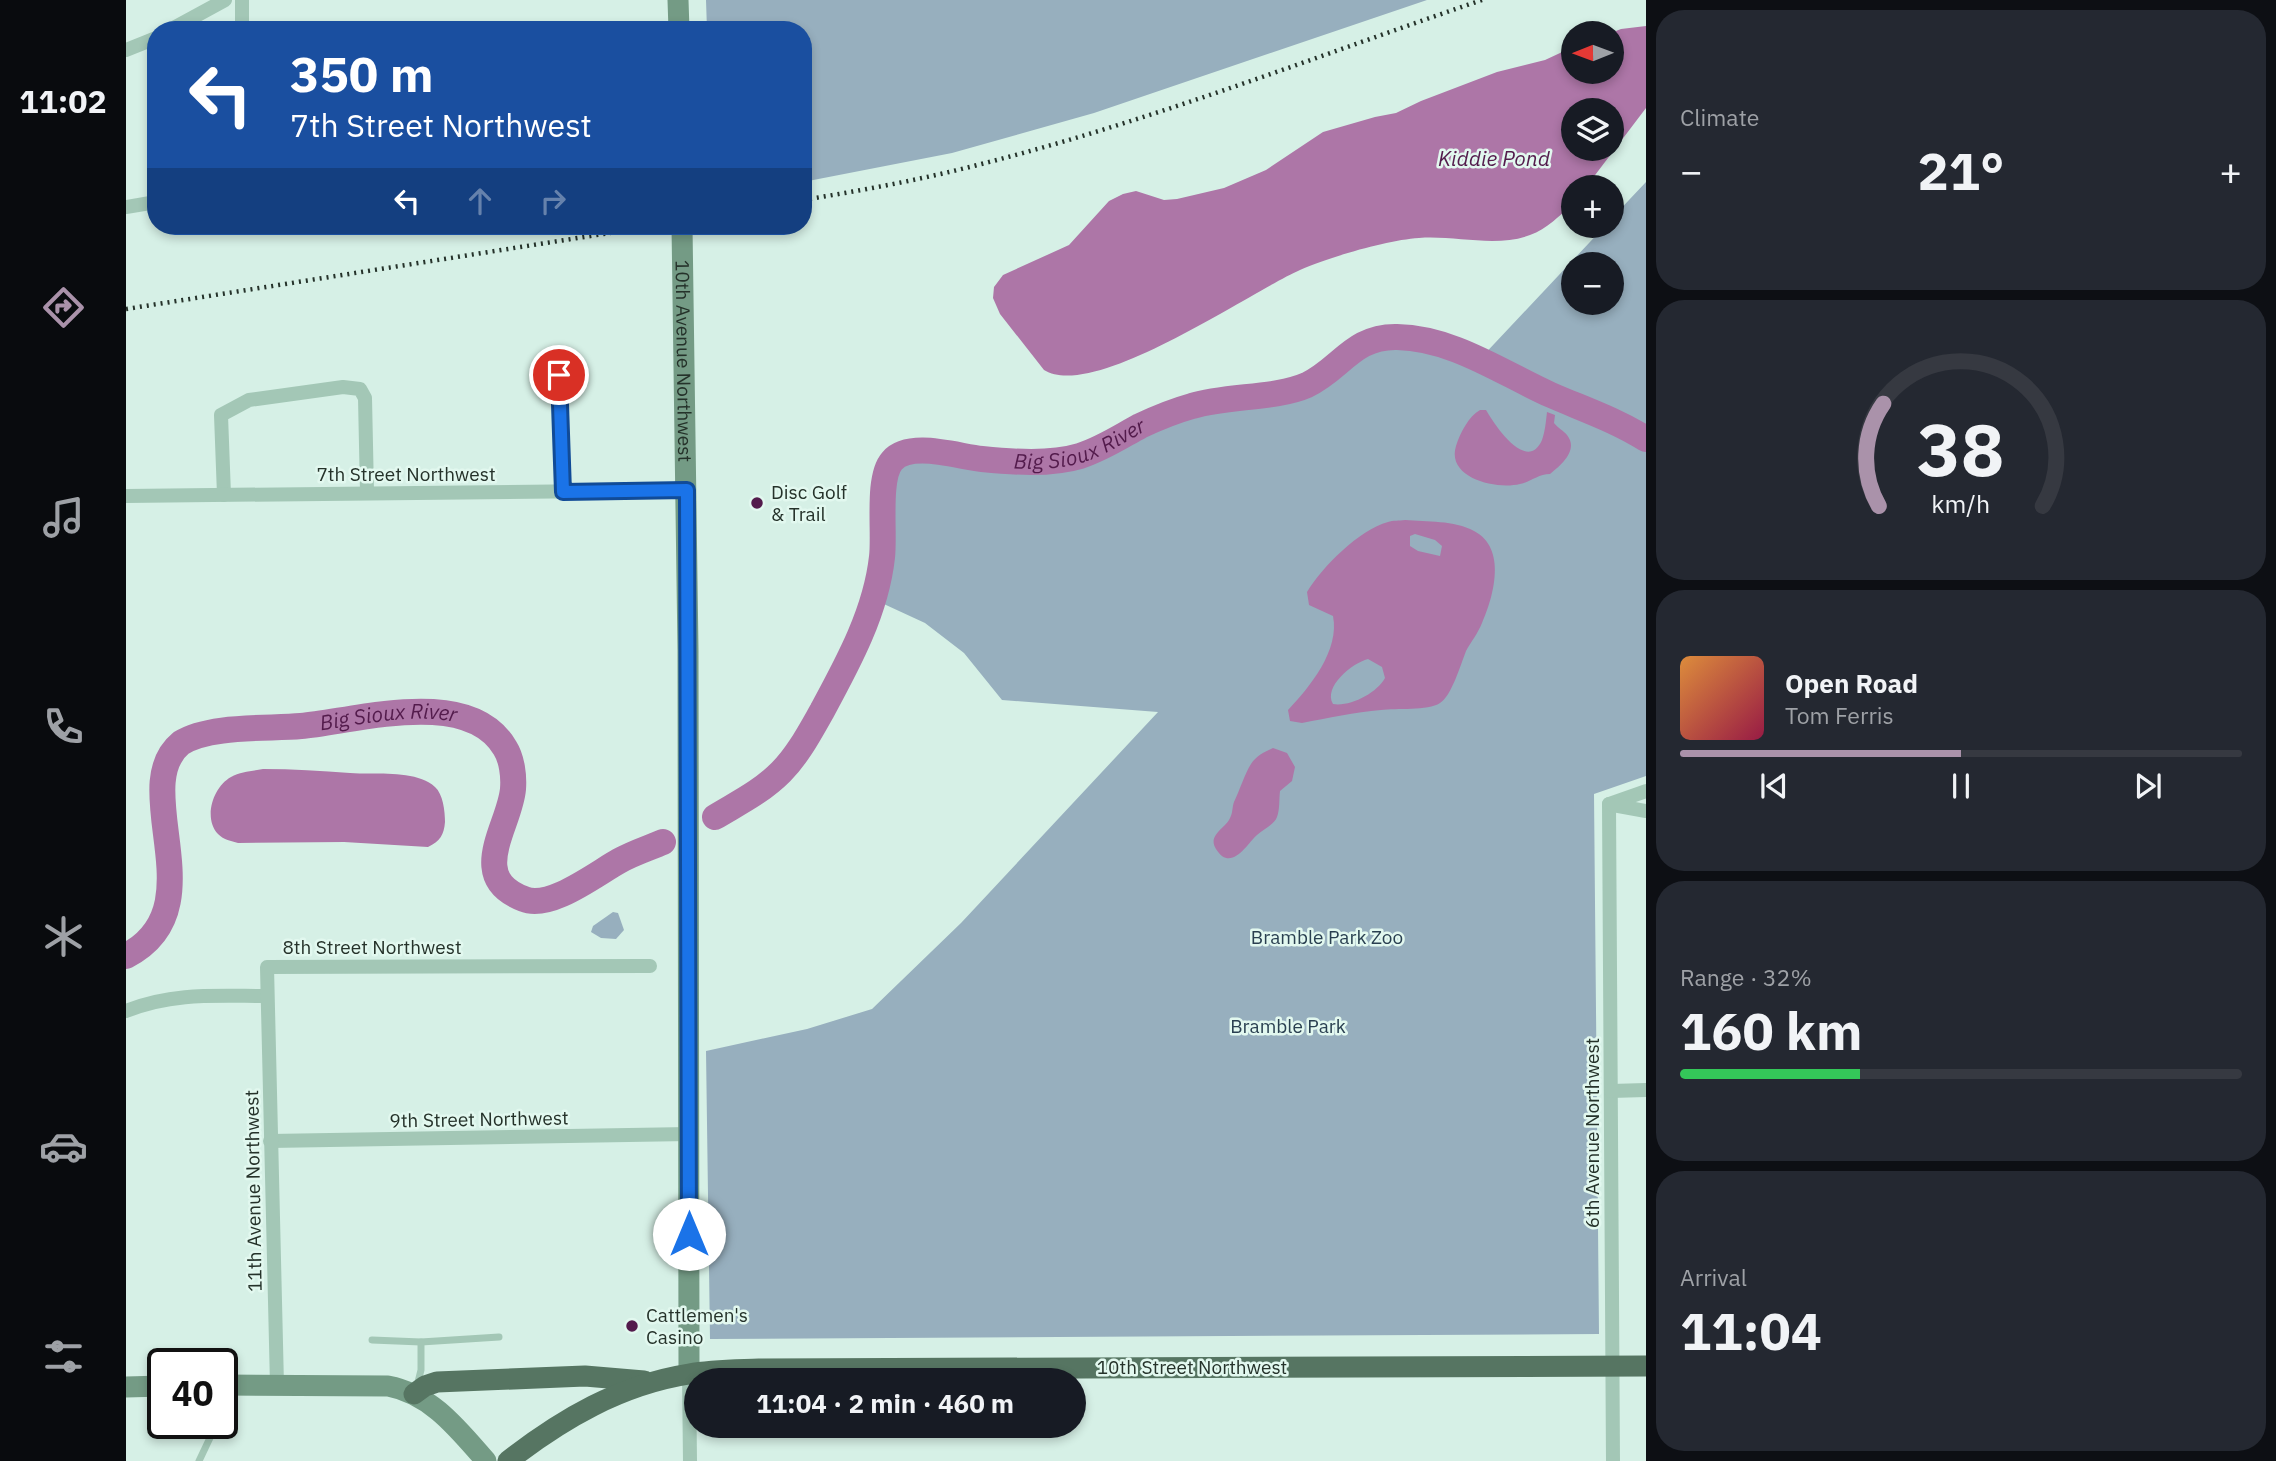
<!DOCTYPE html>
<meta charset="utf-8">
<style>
:root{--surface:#171b24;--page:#242831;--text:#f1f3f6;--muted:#9ea1a6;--line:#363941;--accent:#aa92aa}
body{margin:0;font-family:"IBM Plex Sans",sans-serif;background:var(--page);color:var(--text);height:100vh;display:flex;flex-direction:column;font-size:26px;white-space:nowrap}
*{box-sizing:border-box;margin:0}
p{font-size:23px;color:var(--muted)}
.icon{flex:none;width:38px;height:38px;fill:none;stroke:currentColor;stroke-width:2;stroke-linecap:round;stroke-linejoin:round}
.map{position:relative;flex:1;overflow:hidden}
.drawer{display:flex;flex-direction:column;gap:10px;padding:10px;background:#0d0f14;width:630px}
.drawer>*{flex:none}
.top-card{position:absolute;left:21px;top:21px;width:665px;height:214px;border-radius:28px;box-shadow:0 4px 10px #0003;background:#1a4fa0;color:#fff;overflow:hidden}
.needle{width:46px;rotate:269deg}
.tools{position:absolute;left:1435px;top:21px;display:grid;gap:14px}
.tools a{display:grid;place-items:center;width:63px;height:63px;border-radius:50%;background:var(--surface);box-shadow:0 4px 10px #0003;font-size:35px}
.speed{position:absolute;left:21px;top:1348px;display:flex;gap:14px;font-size:35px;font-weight:700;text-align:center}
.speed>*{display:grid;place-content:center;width:91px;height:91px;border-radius:50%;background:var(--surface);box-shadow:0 4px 10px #0003;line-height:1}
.speed .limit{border:4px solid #111;border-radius:10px;background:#fff;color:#111}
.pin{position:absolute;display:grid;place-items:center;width:60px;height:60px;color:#fff;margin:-30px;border:4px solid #fff;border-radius:50%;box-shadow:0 2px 7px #0007}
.me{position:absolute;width:77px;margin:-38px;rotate:0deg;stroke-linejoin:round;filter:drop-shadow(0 0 5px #0008)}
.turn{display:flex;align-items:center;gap:24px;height:147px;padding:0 28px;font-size:32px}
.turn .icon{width:91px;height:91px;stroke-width:2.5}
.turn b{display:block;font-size:49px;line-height:60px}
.lanes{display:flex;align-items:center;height:66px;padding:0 28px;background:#0003;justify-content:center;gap:35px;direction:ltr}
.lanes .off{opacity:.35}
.big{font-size:52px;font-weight:700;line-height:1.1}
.drawer .tile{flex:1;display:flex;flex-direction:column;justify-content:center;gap:10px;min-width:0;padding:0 24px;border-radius:28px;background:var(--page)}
.drawer .dial{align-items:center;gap:0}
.dial svg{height:182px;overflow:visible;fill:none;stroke:var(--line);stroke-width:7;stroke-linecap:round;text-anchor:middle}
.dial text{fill:var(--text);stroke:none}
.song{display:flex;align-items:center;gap:21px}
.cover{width:84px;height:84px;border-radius:10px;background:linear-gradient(135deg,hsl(30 70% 55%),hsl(340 70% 35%))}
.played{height:7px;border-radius:4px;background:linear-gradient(90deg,var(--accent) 50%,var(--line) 50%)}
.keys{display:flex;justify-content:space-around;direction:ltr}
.heat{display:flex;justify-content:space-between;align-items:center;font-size:38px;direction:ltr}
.charge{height:10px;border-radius:5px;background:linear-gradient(90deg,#34c759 32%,var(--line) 0)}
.trip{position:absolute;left:558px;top:1368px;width:402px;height:70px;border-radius:35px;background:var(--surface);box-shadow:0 4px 10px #0003;font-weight:700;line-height:70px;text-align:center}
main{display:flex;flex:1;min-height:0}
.dock{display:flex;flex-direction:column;width:126px;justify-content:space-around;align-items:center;background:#090b0e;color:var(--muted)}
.dock .icon{width:49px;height:49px}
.dock .selected{color:var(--accent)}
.dock b{font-size:32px;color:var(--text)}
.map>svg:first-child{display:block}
.green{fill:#97afbe;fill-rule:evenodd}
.water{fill:#ad76a7;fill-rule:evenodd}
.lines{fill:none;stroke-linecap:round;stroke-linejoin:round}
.river{stroke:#ad76a7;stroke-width:26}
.lane{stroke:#a3c7b6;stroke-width:7}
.street{stroke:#a3c7b6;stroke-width:14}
.secondary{stroke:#749b85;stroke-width:21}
.primary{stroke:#567562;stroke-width:21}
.rail{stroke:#25322a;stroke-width:4.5;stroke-dasharray:2 5;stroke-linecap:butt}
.route-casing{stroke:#114b97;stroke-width:18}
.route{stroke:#1a73e8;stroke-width:12}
.poi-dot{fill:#531b4c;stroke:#e2f8ef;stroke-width:2.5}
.labels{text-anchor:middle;stroke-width:5;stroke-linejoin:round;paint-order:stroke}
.street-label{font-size:19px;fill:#25322a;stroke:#e2f8ef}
.poi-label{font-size:19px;fill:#25322a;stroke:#e2f8ef;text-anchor:start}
.park-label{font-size:19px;fill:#293f50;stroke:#e2f8ef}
.water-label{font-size:21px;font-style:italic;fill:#531b4c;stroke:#e2f8ef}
</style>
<main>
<nav class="dock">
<b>11:02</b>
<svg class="icon selected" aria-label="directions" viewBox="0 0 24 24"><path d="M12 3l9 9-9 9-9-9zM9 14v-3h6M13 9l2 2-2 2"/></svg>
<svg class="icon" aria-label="music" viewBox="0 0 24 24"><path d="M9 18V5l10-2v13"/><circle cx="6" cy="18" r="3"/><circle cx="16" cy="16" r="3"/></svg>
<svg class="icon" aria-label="phone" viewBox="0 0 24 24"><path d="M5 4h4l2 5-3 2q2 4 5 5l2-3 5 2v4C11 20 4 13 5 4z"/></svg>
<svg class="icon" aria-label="climate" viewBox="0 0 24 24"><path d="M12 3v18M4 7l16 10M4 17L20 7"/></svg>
<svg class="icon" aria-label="car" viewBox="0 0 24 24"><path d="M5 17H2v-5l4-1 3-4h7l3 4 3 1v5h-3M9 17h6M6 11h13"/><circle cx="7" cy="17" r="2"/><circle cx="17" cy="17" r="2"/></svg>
<svg class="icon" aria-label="filters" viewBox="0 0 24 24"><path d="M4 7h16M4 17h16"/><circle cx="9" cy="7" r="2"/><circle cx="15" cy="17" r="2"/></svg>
</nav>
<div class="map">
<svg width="1520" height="1461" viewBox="0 0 1520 1461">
<rect width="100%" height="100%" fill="#d6f0e6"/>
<g class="green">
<path d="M580,0H1301L968,113L826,153L677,182V30H581Z"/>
<path d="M1520,182V776L1468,794L1473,1334L584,1339L580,1051L681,1029L746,1009L835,923L1032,712L876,700L838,653L799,623L747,599C753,579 757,558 758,537C759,514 749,478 768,460C787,441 832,457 855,459C883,462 917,465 945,459C970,453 990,440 1012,428C1030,418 1048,412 1066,406C1101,395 1149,399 1181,384C1202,375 1216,355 1236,344C1269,325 1322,346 1353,360L1479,226H1486V218ZM1447,264H1486V303H1447Z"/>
<path d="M487,912L492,913L498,930L490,939L475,938L465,932L467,926Z"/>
</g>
<g class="water">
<path d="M1520,26V108L1460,187H1447V204C1434,215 1421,229 1404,235C1370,248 1328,235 1293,238C1261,240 1204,257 1174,270C1122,293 968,401 918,370L874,314L867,298L868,287L877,275L943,245L983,201L997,194L1010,191L1038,200L1051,199L1098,188L1140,170L1197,132L1249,117L1270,113L1295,101L1371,72L1419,60L1447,47V72H1486L1485,33L1495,29ZM1447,110H1486V149H1447Z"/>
<path d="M1354,410H1360C1368,424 1401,474 1416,440C1419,432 1420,421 1421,412L1429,415L1428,423C1432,428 1438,431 1441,435C1453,450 1435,465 1424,474C1412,474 1405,482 1394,484C1370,490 1320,478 1330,446C1334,433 1343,416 1354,410Z"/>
<path d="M1279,520C1301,522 1328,520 1348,531C1381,548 1368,596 1356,623C1352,633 1345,642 1340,651C1335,664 1325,697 1314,703C1302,711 1270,708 1255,710C1229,712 1202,718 1176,723L1164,721L1162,710C1184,687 1214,650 1207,616L1183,605L1181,592C1196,567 1233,530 1262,522C1267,520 1273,521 1279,520ZM1289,534L1309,540L1316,546L1314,556L1292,551L1284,546V536ZM1242,659L1256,667L1259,678C1251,693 1224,707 1207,704C1197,687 1226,663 1242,659Z"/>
<path d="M1147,748L1161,753L1169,767L1166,781L1154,791C1153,799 1154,809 1151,817C1148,825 1137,829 1131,835C1121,844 1105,873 1090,849C1081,835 1100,828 1104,818C1107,813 1106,807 1108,802C1114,790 1118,775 1125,764C1130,756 1138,752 1147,748Z"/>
<path d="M137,769C167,769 195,771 224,773C247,775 290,769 309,787C317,794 319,811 319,822C318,835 314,841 302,847L218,842L112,843C105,841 98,840 92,834C77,818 87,787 105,777C115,771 127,771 137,769Z"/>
</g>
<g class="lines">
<g class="river">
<path id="s1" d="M589,817C612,803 635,792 655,772C672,755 684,732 696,711C722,663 750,612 756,557C759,533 751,478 766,461C784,440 833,457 856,459C887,462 924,465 954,456C976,449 994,437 1014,426C1031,418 1048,411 1066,406C1101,395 1149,399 1181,385C1215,369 1227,336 1271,337C1327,338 1376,373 1425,395C1457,409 1490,420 1520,439"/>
<path id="s2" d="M0,956C93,908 0,788 55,743C83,725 142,729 175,726C230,721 343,686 379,748C386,759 388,776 387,789C384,826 340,877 398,899C424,910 471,873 493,861C507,853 523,848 537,842"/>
</g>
<g class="lane">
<path d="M246,1340L295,1342L373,1337"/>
<path d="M291,1386L295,1370V1342"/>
<path d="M73,1461L91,1423"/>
</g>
<g class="street">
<path d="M116,0V30"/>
<path d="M44,30L99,0"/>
<path d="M0,50L30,38"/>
<path d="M0,207L30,202"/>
<path d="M433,375L437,492"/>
<path d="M98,495L95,415L123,400L217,387L234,389L239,398L241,492"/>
<path d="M0,496L561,490"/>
<path d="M1483,804L1487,1461"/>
<path d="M1483,804L1520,791"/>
<path d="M1487,805L1520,811"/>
<path d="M0,1011C47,992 91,996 141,996"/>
<path d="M1485,1091L1520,1090"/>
<path d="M144,1141L563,1134"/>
<path d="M563,1374L564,1461"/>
<path d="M151,1385L141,967L524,966"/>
</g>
<g class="secondary">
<path d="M552,0L553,30"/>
<path id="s3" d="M556,226L562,650L563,1374"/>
<path d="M96,1385L262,1386C305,1394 332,1429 360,1461"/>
<path d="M0,1387L37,1386"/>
</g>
<g class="primary">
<path d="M288,1394L299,1386L311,1382L459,1376L518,1381"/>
<path d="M382,1461C436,1419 494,1385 563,1374C586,1370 610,1370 633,1369L1520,1366"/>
</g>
<g class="rail">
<path d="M677,200C738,190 799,179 859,163C1028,120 1191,56 1356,0"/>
<path d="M0,309L528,226"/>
</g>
</g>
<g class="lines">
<g class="route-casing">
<path id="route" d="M433,375L437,492L561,490L563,1234"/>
</g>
<use href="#route" class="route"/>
</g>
<g class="poi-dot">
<circle cx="631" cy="503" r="7"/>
<circle cx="506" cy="1326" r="7"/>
</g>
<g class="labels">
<g class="street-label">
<text dy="7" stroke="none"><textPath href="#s3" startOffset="135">10th Avenue Northwest</textPath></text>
<text x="280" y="481">7th Street Northwest</text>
<text x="246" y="954">8th Street Northwest</text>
<text transform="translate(353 1119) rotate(-1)" y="7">9th Street Northwest</text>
<text transform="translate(1466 1133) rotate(-90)" y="7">6th Avenue Northwest</text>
<text transform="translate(127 1191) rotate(-91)" y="7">11th Avenue Northwest</text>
<text x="1066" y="1374">10th Street Northwest</text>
</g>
<g class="poi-label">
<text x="645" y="499">Disc Golf<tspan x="645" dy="22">&amp; Trail</tspan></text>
<text x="520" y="1322">Cattlemen's<tspan x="520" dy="22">Casino</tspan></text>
</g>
<g class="park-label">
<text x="1201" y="944">Bramble Park Zoo</text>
<text x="1162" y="1033">Bramble Park</text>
</g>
<g class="water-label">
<text x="1368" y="166">Kiddie Pond</text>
<text dy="7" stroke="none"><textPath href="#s1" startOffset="612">Big Sioux River</textPath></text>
<text dy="7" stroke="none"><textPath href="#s2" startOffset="446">Big Sioux River</textPath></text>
</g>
</g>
</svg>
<div class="tools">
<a><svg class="needle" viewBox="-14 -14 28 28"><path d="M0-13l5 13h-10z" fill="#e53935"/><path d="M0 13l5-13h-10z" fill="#9ea1a6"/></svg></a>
<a><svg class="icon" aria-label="layers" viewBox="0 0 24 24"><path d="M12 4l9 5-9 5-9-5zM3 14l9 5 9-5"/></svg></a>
<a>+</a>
<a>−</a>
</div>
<div class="speed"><div class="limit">40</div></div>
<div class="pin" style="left:433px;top:375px;background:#d93025"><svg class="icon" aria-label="arrive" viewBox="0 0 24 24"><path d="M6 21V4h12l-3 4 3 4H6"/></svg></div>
<svg class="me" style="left:563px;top:1234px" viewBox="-20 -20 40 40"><circle r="19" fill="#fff"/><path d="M0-13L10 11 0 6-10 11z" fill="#1a73e8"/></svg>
<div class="trip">11:04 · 2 min · 460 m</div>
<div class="top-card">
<div class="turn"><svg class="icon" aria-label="left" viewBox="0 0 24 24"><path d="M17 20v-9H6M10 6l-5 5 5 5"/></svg><div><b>350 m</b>7th Street Northwest</div></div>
<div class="lanes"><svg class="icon" aria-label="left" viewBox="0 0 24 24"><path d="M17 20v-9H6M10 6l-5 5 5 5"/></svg><svg class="icon off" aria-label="ahead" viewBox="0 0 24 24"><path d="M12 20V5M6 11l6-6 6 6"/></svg><svg class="icon off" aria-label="right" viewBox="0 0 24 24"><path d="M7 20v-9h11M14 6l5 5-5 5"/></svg></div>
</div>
</div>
<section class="drawer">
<div class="tile"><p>Climate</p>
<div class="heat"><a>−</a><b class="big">21°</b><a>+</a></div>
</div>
<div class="tile dial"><svg viewBox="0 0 100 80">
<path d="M14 69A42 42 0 1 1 86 69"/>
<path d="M14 69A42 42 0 0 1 16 24" stroke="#aa92aa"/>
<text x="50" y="56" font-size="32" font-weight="700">38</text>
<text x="50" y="72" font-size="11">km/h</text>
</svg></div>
<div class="tile">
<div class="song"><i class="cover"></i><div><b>Open Road</b><p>Tom Ferris</p></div></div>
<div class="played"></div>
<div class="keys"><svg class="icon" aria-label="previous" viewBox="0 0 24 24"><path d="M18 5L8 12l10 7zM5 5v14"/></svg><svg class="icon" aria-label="pause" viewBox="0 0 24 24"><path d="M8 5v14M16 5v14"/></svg><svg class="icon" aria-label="next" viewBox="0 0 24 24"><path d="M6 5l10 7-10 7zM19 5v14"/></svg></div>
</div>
<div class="tile"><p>Range · 32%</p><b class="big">160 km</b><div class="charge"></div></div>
<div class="tile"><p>Arrival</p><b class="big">11:04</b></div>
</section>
</main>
